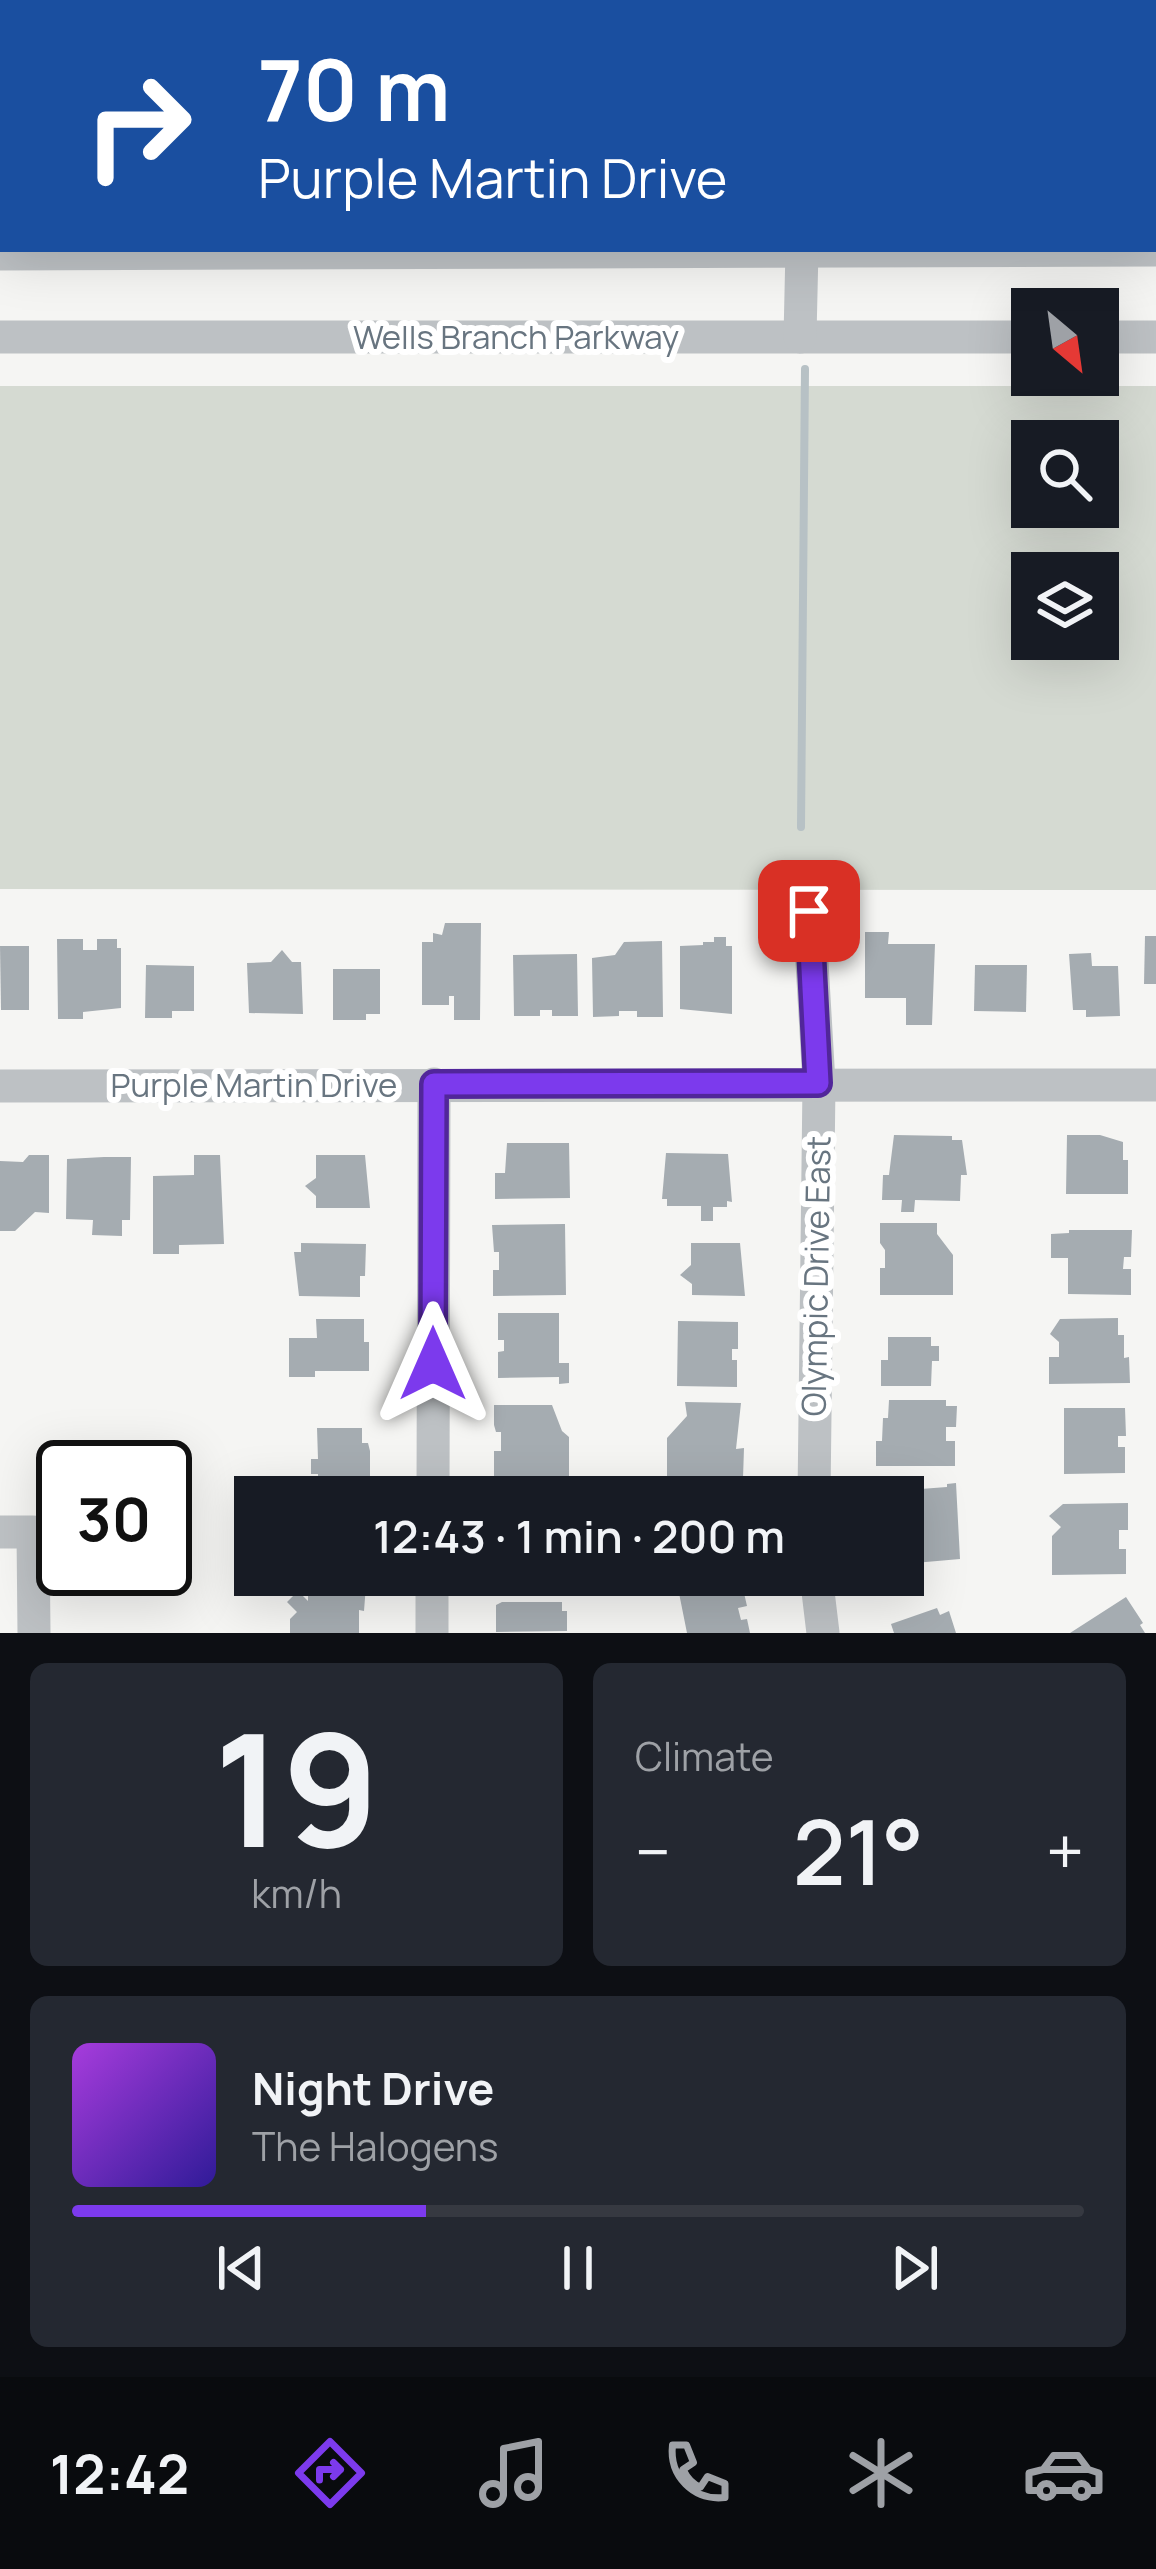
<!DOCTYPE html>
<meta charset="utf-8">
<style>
:root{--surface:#171b24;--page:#242831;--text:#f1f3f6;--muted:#9ea1a6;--line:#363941;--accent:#7c3aed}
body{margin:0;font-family:Manrope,sans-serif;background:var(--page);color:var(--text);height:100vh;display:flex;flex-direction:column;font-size:45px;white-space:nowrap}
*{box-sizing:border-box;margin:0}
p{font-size:39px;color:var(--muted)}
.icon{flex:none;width:66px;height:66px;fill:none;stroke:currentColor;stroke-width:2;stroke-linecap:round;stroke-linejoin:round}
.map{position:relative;height:1633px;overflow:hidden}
.drawer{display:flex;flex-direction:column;gap:30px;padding:30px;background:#0d0f14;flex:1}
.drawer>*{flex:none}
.banner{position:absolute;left:0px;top:0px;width:1158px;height:252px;box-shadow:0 12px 48px #0002;background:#1a4fa0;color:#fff;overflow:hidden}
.needle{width:78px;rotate:151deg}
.tools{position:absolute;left:1011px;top:288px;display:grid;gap:24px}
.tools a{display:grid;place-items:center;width:108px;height:108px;border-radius:0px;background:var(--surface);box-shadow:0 12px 48px #0002;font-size:60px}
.speed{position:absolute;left:36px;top:1440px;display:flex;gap:24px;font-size:60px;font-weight:700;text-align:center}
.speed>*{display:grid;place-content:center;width:156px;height:156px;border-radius:50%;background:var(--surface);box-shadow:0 12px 48px #0002;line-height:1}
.speed .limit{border:6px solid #111;border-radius:18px;background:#fff;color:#111}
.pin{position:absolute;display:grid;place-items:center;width:102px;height:102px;color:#fff;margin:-51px;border-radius:24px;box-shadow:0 6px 18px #0006}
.me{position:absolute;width:132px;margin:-66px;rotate:0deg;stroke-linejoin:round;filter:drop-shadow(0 0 9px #0008)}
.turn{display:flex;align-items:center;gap:42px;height:252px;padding:0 60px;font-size:54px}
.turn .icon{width:156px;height:156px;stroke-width:2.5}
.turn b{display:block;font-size:84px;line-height:102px}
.big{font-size:90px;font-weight:600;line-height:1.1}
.drawer .widget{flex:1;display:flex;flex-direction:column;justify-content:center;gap:18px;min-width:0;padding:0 42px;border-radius:18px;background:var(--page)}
.drawer .dial{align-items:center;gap:0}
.dial b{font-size:156px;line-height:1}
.song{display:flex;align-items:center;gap:36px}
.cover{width:144px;height:144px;border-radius:18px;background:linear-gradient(135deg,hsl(280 70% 55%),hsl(250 70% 35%))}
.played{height:12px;border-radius:6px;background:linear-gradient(90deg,var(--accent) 35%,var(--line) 35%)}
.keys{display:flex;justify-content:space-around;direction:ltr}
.heat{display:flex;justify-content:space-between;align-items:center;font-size:66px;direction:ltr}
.drawer .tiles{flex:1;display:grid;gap:30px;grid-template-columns:1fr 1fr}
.widget:last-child{grid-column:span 2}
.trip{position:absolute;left:234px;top:1476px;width:690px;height:120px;border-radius:0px;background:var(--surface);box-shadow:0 12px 48px #0002;font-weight:600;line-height:120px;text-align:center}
.tab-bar{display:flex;height:192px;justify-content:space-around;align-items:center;background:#090b0e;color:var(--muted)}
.tab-bar .icon{width:84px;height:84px}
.tab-bar .on{color:var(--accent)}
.tab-bar b{font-size:54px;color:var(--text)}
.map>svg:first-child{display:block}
.built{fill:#e3e4e3}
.green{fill:#d5dad2;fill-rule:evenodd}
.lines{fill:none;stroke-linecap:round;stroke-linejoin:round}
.stream{stroke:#b7c1c5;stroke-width:8}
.building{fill:#a5acb1}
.path{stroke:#b7babc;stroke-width:4.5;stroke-dasharray:6 6;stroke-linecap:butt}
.minor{stroke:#bdc1c4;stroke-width:33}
.route-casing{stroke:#51269a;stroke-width:30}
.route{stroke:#7c3aed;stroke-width:21}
.labels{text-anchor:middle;stroke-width:12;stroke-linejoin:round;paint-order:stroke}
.street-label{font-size:33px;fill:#687580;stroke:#fff}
</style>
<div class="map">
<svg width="1156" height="1633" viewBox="0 0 1156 1633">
<rect width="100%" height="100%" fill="#f5f5f3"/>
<path class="built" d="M0,0H1156V173L1155,3H3L0,166Z"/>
<path class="green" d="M0,386H1156V890L0,889ZM1032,441H1098V507H1032ZM1032,573H1098V639H1032Z"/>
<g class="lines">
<g class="stream">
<path d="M807,3V0"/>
<path d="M801,827L805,369"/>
</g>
</g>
<g class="building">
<path d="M445,923H481L480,1020H454V996H449V1005H422V942H433V933L442,935Z"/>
<path d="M865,932H889L888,944H935L932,1025H906V998H865Z"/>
<path d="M1145,936H1156V984H1144Z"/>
<path d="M714,937H726V946H732V1014L680,1009V946L703,945V942H714Z"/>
<path d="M57,939H83V950H97V939H117V948H121V1008L83,1012V1019H58Z"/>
<path d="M662,941L663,1017H637V1011H619V1016L593,1017L592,958L615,955L624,942Z"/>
<path d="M0,946H29V1010H1Z"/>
<path d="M282,950L292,962H301L303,1014L249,1013L247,963L271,962Z"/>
<path d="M1091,953L1092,966H1118L1120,1016L1086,1017V1010H1073L1069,954Z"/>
<path d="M577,954L578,1016H552V1010H540V1016H514L513,955Z"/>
<path d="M146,965L194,966V1011H172V1018H145Z"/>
<path d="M975,965H1027L1026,1012L974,1011Z"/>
<path d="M333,969H380V1014H366V1020H333Z"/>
<path d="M894,1135L952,1136V1140H962L967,1175H961L960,1201L915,1200L914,1212H901L902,1200H882L883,1175H889Z"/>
<path d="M1067,1135H1100L1123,1142V1160H1128V1194H1066Z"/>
<path d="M507,1143H569L570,1198L495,1199V1173H505Z"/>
<path d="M666,1153L728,1154L732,1202L727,1201V1207H713V1221H701V1206H667V1199H662Z"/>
<path d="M29,1155H49V1213L35,1212L15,1231H0V1161L23,1162Z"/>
<path d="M194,1155H220L224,1244L179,1245V1254H153V1176L194,1175Z"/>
<path d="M316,1155H365L370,1208H316V1196L305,1186L316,1178Z"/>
<path d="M104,1157H131L130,1220H122V1236L92,1235L93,1220L66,1219L67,1159Z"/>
<path d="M880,1223H937V1234L953,1255V1295H880V1268H885V1250L880,1243Z"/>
<path d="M565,1224L566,1295L493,1296V1270H499V1252H494L492,1225Z"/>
<path d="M1069,1230H1132L1131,1257H1124L1123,1269H1131V1295L1068,1294V1258H1051V1234L1069,1233Z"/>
<path d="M301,1243L366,1244L365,1276H360V1297L299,1296L294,1252H301Z"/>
<path d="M691,1243H740L745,1296L692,1295V1284L680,1275L691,1265Z"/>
<path d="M498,1313H559V1363H569V1383L559,1384V1377L498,1378V1352L504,1351V1340H498Z"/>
<path d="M1118,1318V1335H1124V1358L1129,1357L1130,1383L1049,1384V1357H1059V1342L1050,1334L1060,1319Z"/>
<path d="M316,1319H364V1342H369V1371H315V1377H289V1338H317Z"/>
<path d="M678,1321L738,1322V1349H732V1360H737V1387L677,1386Z"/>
<path d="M888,1337H931V1346H939V1361H932L931,1386H881V1360H888Z"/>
<path d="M889,1400H946V1406H957L956,1427H946V1441H955V1466H876V1441H882L883,1418H888Z"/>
<path d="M685,1402L741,1403L736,1449L744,1448L743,1478L667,1477V1438L687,1416Z"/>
<path d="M494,1405H552L562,1431L569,1437V1477H494V1451H501V1432H496L494,1425Z"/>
<path d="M1064,1408H1125L1126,1436H1118V1447H1125V1473L1064,1474Z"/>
<path d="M317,1428H362V1443H368L370,1451V1476L318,1477V1474H311V1459H318Z"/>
<path d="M956,1483L960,1559L903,1564V1497H881V1492L947,1487V1484Z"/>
<path d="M367,1488V1497H295V1489Z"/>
<path d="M1128,1503V1530H1119V1549H1126V1574L1052,1575V1536L1061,1527L1049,1516L1063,1504Z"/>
<path d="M705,1575H718L720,1584L741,1580L747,1606L738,1608L741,1620L747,1619L750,1633H687L679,1593L708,1587Z"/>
<path d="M308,1584L366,1585L364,1611L359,1610V1633H290V1619L297,1612L287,1602L298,1591L308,1601Z"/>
<path d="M1126,1597L1143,1623L1140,1625L1145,1633H1070Z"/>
<path d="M502,1602H562V1611H567V1631L496,1632V1605Z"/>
<path d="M937,1608L940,1615L949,1611L956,1633H894L891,1624Z"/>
</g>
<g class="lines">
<g class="path">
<path d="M199,0L209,3"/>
<path d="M212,3L241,0"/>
</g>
<g class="minor">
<path d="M160,0L164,3"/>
<path d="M745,0V3"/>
<path d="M346,3L364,0"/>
<path d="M1155,141H1156"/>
<path d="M0,151H3"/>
<path d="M0,254L1156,250"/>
<path d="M0,337H1032"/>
<path d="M800,337L802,249"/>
<path d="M1098,337H1156"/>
<path d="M809,911L819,1083L814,1497"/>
<path d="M0,1086L1156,1085"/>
<path d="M433,1497L434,1084"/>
<path d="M0,1532H33L34,1633"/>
<path d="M816,1575L823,1633"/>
<path d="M432,1633V1575"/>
</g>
</g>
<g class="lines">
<g class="route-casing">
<path id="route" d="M433,1364L434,1084L818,1083L809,911"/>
</g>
<use href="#route" class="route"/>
</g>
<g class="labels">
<g class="street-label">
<text x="516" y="349">Wells Branch Parkway</text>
<text x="254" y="1097">Purple Martin Drive</text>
<text transform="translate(816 1276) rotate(-89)" y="12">Olympic Drive East</text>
</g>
</g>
</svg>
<div class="tools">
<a><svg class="needle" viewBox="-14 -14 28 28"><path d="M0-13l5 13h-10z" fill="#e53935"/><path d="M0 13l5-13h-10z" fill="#9ea1a6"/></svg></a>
<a><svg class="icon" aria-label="search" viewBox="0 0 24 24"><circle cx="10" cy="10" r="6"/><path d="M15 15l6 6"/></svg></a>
<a><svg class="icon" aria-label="layers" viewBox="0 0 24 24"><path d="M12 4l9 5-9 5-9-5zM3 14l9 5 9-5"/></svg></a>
</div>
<div class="speed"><div class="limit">30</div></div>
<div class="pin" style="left:809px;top:911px;background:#d93025"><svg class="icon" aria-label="arrive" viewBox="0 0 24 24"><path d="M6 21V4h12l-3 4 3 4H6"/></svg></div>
<svg class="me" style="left:433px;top:1364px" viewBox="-20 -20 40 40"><path d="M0-17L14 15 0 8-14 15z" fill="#7c3aed" stroke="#fff" stroke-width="4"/></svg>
<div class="trip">12:43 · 1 min · 200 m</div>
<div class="banner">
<div class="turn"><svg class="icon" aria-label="right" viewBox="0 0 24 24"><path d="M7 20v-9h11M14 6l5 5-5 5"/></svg><div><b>70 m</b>Purple Martin Drive</div></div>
</div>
</div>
<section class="drawer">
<div class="tiles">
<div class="widget dial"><b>19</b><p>km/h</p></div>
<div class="widget"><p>Climate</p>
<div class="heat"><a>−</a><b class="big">21°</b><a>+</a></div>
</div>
<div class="widget">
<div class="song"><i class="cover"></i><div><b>Night Drive</b><p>The Halogens</p></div></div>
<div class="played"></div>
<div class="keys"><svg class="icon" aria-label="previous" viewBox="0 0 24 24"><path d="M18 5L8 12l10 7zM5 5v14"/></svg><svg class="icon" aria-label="pause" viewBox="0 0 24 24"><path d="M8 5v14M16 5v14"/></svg><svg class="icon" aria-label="next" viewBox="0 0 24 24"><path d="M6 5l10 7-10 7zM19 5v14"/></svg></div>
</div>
</div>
</section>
<nav class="tab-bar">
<b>12:42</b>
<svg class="icon on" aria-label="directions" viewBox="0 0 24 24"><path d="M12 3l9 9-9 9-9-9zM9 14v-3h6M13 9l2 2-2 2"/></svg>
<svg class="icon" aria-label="music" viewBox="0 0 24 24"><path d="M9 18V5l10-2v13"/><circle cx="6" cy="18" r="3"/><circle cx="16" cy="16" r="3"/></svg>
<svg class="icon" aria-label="phone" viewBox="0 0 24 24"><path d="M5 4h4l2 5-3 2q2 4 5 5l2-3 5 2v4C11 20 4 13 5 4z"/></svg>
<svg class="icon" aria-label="climate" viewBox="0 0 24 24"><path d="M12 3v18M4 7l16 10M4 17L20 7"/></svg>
<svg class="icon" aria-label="car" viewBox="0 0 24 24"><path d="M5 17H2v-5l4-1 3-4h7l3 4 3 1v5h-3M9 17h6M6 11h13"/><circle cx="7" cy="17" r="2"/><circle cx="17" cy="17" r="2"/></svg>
</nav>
